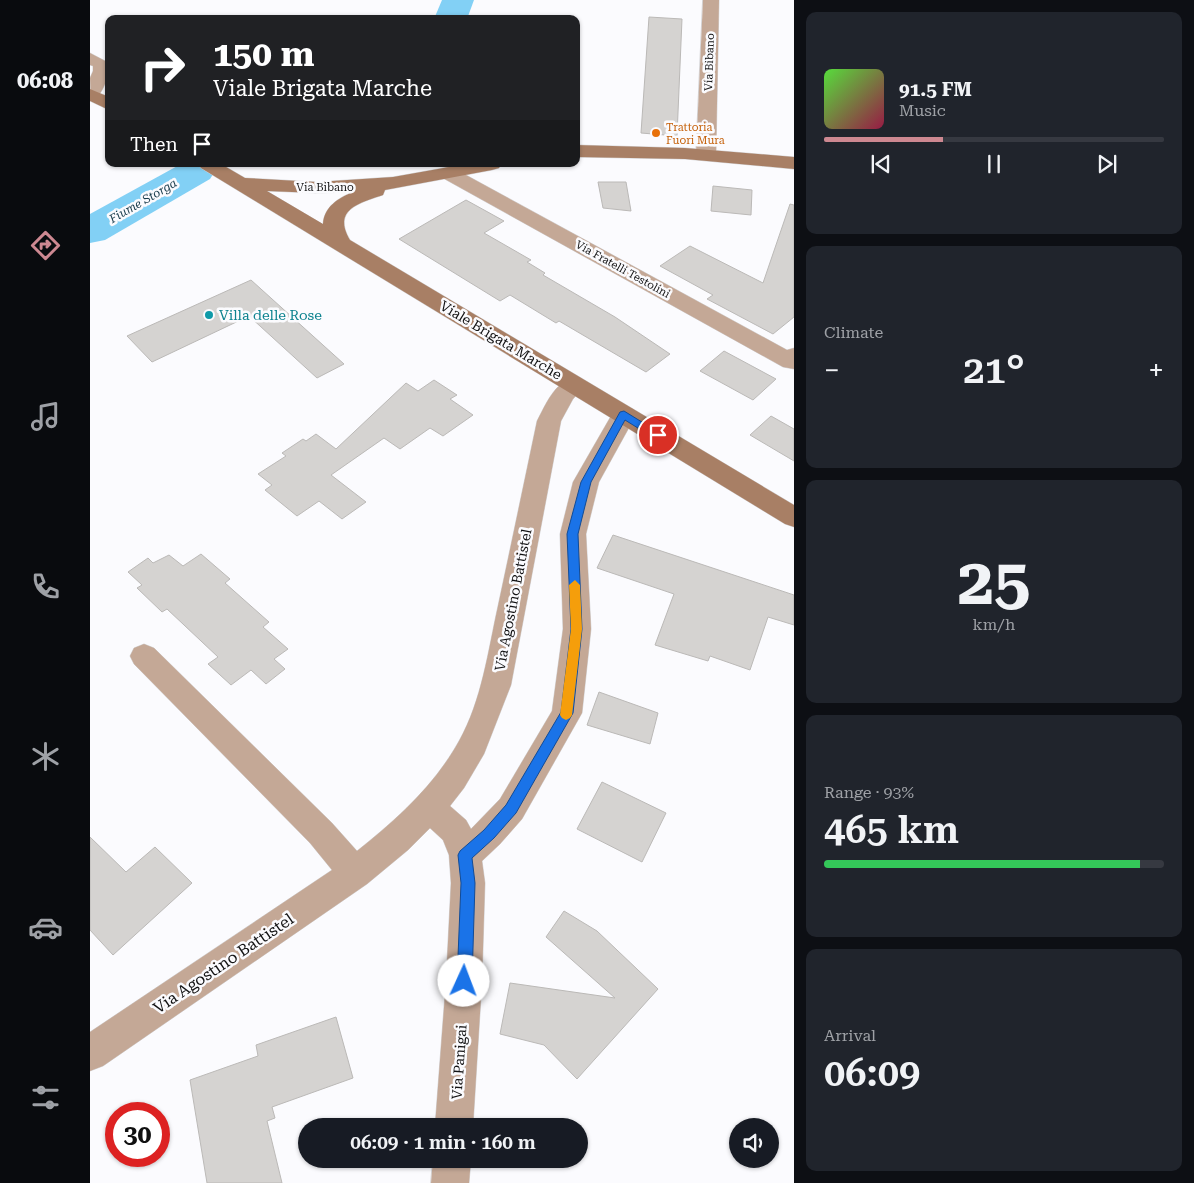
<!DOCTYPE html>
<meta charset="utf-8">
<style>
:root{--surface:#171b24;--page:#20242c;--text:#f1f3f6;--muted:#9ea1a6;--line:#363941;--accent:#cd8891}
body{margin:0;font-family:"Roboto Serif",serif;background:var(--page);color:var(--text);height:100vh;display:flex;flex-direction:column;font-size:19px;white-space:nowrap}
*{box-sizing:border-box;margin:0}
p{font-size:16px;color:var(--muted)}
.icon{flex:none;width:28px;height:28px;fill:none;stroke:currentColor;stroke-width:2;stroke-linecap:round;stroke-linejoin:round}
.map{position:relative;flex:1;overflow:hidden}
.panel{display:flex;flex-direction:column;gap:12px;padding:12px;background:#0d0f14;width:400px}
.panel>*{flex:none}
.top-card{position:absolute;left:15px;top:15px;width:475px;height:152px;border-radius:10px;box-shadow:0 1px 4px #0004;background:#202124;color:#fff;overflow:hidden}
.buttons{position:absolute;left:639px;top:1118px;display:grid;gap:10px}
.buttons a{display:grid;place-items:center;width:50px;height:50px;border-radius:50%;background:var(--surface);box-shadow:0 1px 4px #0004;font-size:25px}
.speed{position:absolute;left:15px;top:1102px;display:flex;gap:10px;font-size:25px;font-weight:700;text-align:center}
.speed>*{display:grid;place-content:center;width:65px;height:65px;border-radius:50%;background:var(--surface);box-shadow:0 1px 4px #0004;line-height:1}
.speed .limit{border:8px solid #d22;background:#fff;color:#111}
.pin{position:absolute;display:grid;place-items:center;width:42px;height:42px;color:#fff;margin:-21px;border:2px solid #fff;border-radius:50%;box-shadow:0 1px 5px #0007}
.me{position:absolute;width:55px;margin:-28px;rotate:2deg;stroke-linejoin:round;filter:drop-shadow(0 0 4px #0008)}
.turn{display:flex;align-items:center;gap:18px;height:105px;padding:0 25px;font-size:22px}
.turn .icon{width:65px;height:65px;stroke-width:2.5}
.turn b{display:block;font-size:35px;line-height:42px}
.then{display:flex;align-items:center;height:48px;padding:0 25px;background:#0003;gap:10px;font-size:19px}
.big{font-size:38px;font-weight:600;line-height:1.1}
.panel .tile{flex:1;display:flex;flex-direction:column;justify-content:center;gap:8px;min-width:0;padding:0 18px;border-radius:10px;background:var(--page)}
.panel .dial{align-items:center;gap:0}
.dial b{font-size:65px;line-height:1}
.song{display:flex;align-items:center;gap:15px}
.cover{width:60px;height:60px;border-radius:8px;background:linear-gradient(135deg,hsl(110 70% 55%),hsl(340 70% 35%))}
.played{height:5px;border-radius:2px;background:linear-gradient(90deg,var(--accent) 35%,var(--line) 35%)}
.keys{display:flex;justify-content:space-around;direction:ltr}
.heat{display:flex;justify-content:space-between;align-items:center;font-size:28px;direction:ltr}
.charge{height:8px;border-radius:4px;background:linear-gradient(90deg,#34c759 93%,var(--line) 0)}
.trip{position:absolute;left:208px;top:1118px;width:290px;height:50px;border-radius:25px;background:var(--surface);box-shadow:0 1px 4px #0004;font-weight:600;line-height:50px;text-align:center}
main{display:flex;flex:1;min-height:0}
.tab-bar{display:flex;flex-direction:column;width:90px;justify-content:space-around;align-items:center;background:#090b0e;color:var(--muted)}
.tab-bar .icon{width:35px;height:35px}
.tab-bar .active{color:var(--accent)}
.tab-bar b{font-size:22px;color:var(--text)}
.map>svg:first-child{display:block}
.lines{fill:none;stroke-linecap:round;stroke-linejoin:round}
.river{fill:#82d0f5;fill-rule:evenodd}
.building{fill:#d5d3d1;stroke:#bbb9b7}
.street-casing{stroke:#d6d6d8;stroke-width:1}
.secondary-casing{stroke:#d6d6d8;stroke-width:1}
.street{fill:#c4a896;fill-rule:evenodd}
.secondary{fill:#a87f65;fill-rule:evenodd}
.route{fill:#1a73e8;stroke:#114b97}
.slow{fill:#f59e0b}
.food-dot{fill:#e8710a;stroke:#fbfbfe;stroke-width:2}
.culture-dot{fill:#0f9aa8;stroke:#fbfbfe;stroke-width:2}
.labels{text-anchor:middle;stroke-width:5;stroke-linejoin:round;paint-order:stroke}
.far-street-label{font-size:11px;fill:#121213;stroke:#fbfbfe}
.far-food-label{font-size:11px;fill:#c56008;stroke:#fbfbfe;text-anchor:start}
.far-water-label{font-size:12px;font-style:italic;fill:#173a4a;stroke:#fbfbfe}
.culture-label{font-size:14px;fill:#0d838f;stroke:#fbfbfe;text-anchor:start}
.street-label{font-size:14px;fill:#121213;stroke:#fbfbfe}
.near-street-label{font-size:16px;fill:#121213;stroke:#fbfbfe}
</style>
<main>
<nav class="tab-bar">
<b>06:08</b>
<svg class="icon active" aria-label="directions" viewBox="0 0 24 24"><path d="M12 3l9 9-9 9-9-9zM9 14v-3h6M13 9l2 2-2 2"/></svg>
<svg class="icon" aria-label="music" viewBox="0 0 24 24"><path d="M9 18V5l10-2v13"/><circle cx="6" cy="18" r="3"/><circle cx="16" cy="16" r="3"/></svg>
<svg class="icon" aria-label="phone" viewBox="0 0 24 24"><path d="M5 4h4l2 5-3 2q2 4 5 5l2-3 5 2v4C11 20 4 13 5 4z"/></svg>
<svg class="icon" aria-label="climate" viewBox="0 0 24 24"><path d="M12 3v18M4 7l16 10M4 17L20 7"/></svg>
<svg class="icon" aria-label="car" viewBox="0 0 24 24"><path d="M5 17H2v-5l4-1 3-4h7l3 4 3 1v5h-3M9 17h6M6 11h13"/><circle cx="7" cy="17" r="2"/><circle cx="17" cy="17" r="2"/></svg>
<svg class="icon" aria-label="filters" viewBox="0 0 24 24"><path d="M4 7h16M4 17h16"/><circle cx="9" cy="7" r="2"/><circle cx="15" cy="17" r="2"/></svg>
</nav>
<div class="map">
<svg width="704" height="1183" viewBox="0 0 704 1183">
<rect width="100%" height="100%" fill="#fbfbfe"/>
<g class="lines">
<g class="river">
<path d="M352,0H384L377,19H344Z"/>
<path d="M91,164H120L125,171L120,179L15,240L0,243V214Z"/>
</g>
</g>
<g class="building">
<path d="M559,17L592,19L587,136L551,133Z"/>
<path d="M508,182H536L541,211L513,208Z"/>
<path d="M623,186L662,190L661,215L621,211Z"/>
<path d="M376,200L414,221L394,233L441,260L437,262L455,273L453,275L525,317L580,354L556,372L469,321L466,323L420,295L410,301L309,239Z"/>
<path d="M700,204L704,205V317L683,334L617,299L623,295L570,266L600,246L673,283Z"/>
<path d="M161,280L254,364L227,378L159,316L62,362L37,336Z"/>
<path d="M634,351L686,379L663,400L610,371Z"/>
<path d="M344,380L367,395L360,399L383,415L353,436L340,428L310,449L294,438L241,475L276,502L252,519L229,501L207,516L175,490L182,485L168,474L196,456L192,453L213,439L216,441L226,434L246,449L316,383L328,391Z"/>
<path d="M681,416L704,429V461L660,435Z"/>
<path d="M523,535L704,595V625L678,617L660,670L620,656L618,661L565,645L584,594L507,568Z"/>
<path d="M111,554L140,579L135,583L179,622L173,627L198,649L184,659L195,669L176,684L161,670L141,685L118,664L128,657L77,609L72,612L47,588L52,585L38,572L58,558L63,563L79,555L93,566Z"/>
<path d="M509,692L568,713L560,744L497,725Z"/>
<path d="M512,782L576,813L552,862L487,829Z"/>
<path d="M0,837L36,872L65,847L102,883L23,955L0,930Z"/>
<path d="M474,911L507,931L568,989L487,1079L454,1045L410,1034L420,983L525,998L456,937Z"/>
<path d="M246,1017L263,1078L182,1107L185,1118L177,1121L192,1183H117L100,1080L168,1056L166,1045Z"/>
</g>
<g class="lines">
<g class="street-casing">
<g id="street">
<path d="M613,0H629L626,154L623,158L616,160L609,158L606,154Z"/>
<path d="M0,53L19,63C19,76 15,87 7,98L1,99L0,78L3,71V66L0,65Z"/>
<path d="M358,167L365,169L697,350L704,348V369L693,367L351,177L348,173L351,169Z"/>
<path d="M484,377L492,379L496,385L483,399L471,421L421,685L394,754L374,788L360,806L376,820L381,829L410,799L462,711L473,629L470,534L483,482L525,409L534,407L543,409L546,415L509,482L496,534L501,629L492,713L432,819L410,844L392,861L395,883L392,981L383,1126H345L356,981L361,883L359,855L353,840L340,828L318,850L277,884L13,1066L0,1071V1032L242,870L220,843L44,664L40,656L44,648L54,644L64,648L242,823L267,851C307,819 344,786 369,741C392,700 398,651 408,606C421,545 434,483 447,421C456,404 464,383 484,377Z"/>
<path d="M343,1159H381L379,1183H341Z"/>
</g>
</g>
<g class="secondary-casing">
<g id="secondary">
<path d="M0,89L19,97V110L0,101Z"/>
<path d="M486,145L595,148L704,157V169L595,159L486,157Z"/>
<path d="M108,164H131L155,178L227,182L303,177L376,164H411L409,168L402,170L295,190L293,195C269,203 242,210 260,240L704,505V527L695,524L111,168ZM177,191L227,193L263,192C248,198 234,207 233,224Z"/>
</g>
</g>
<use href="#street" class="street"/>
<use href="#secondary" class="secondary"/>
</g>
<path class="route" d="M534,411L573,435L571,438H564L535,420L501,482L488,534L492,629L483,713L426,813L404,838L382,858L385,883L382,981L379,986L374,988L369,986L367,981L371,883L368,855L370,851L394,830L416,805L471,712L481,629L477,534L491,482L530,412Z"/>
<path class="slow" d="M485,580L490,585L492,629L482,715L480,718L476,720L472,718L470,715L481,629L479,585Z"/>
<circle class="food-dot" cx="566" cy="133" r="5"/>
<circle class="culture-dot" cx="119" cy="315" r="5"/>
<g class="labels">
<g class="far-street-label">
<text transform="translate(619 62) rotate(-88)" y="4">Via Bibano</text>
<text x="235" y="191">Via Bibano</text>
<text transform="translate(533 269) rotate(29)" y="4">Via Fratelli Testolini</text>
</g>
<g class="far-food-label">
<text x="576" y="131">Trattoria<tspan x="576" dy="13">Fuori Mura</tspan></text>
</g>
<g class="far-water-label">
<text transform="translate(53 201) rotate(-30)" y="4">Fiume Storga</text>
</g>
<g class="culture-label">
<text x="129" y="320">Villa delle Rose</text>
</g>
<g class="street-label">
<text transform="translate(411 340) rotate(31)" y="5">Viale Brigata Marche</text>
<text transform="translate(423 600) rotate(-79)" y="5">Via Agostino Battistel</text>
<text transform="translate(369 1062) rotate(-86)" y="5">Via Panigai</text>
</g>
<g class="near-street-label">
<text transform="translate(133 963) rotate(-34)" y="6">Via Agostino Battistel</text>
</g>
</g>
</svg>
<div class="buttons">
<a><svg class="icon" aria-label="sound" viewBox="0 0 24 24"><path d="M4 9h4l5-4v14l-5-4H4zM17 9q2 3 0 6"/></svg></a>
</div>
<div class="speed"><div class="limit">30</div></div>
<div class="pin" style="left:568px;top:435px;background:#d93025"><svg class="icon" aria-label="arrive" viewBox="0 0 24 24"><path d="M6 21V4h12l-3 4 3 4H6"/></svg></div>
<svg class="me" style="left:374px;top:981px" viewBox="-20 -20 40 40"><circle r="19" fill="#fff"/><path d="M0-13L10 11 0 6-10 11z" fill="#1a73e8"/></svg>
<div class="trip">06:09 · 1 min · 160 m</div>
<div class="top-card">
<div class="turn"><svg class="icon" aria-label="right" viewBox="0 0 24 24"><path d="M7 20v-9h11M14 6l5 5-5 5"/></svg><div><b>150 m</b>Viale Brigata Marche</div></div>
<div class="then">Then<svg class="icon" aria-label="arrive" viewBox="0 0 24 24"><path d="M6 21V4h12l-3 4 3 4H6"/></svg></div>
</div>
</div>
<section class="panel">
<div class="tile">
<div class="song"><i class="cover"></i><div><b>91.5 FM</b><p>Music</p></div></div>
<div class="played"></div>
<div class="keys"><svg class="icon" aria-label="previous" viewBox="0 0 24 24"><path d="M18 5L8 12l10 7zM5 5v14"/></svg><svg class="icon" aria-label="pause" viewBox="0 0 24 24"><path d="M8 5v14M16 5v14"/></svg><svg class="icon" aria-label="next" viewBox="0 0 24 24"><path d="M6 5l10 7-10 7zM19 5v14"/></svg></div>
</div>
<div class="tile"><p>Climate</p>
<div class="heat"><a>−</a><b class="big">21°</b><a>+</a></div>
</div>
<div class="tile dial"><b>25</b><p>km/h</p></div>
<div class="tile"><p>Range · 93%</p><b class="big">465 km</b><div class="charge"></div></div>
<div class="tile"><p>Arrival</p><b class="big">06:09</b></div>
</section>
</main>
